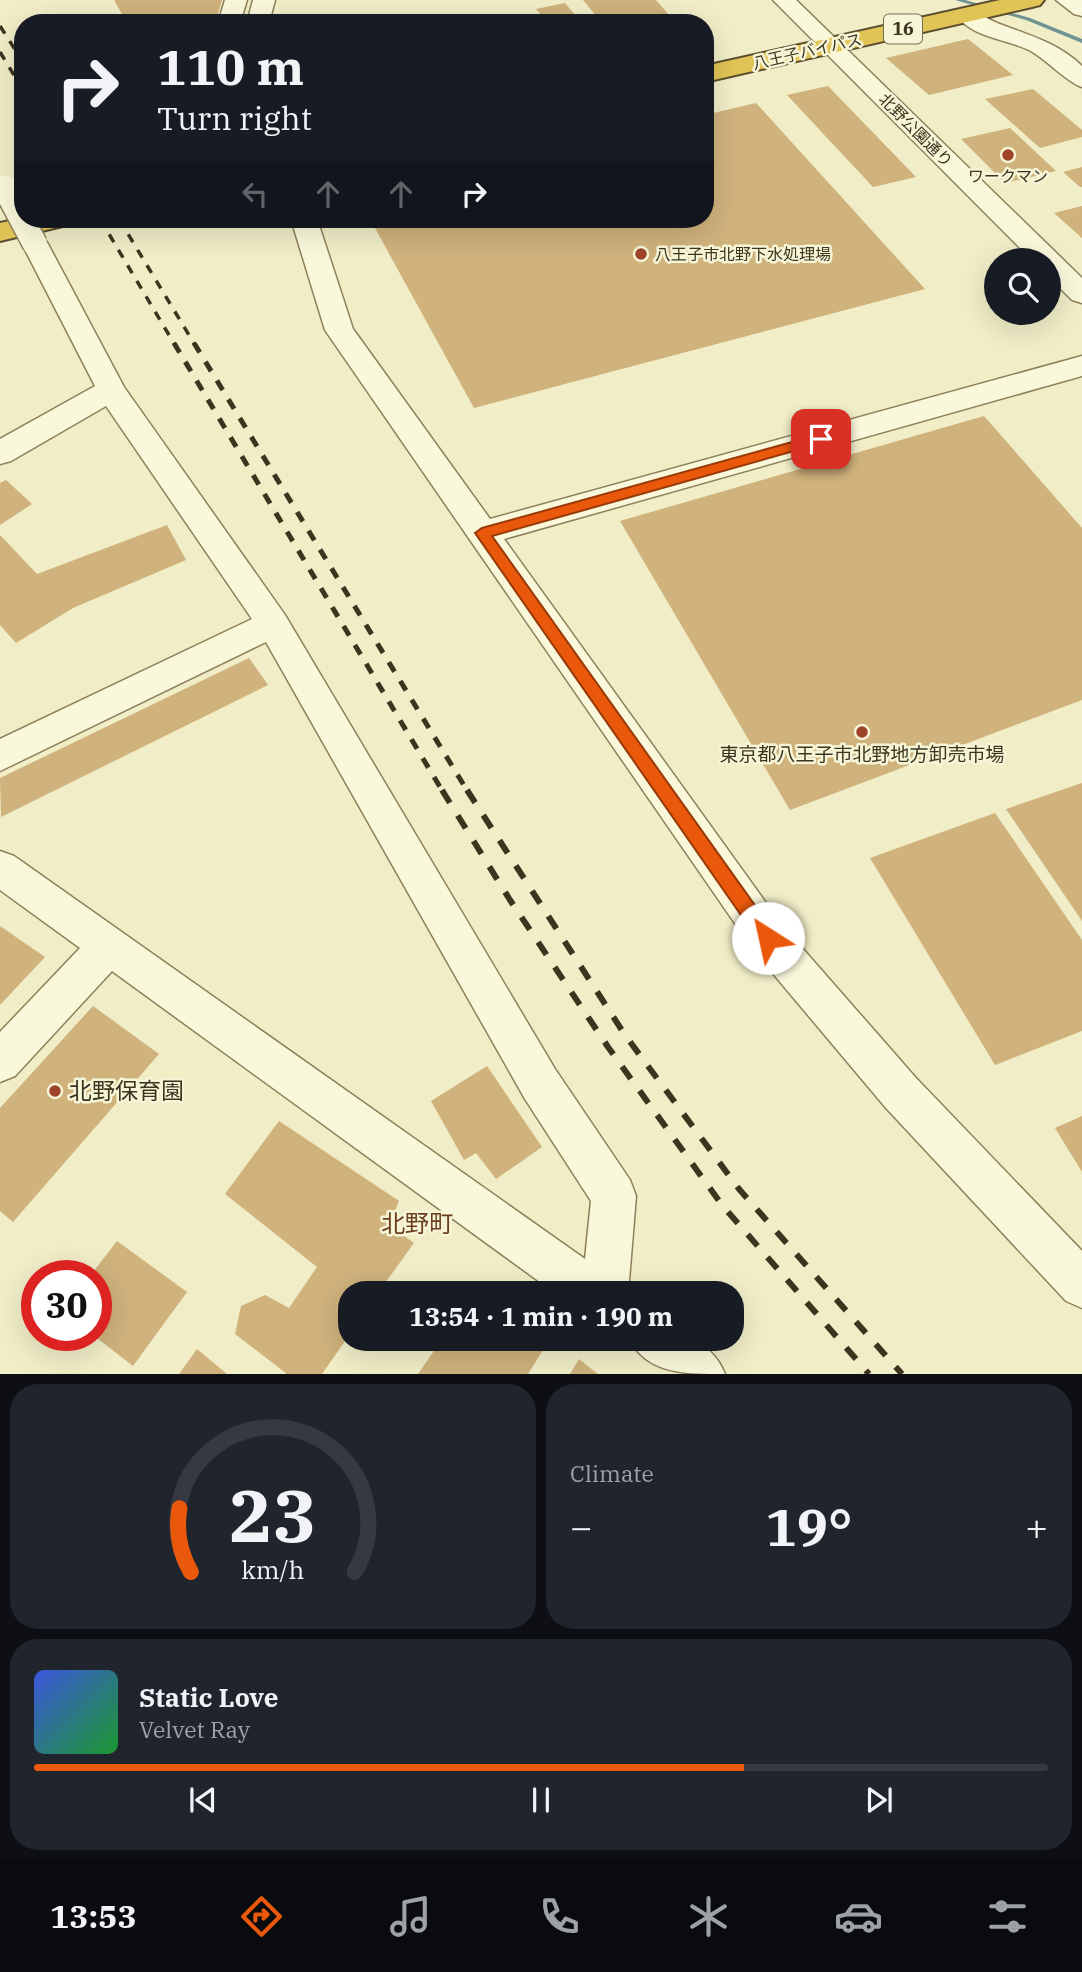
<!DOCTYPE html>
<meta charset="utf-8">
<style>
:root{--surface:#171b24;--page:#20242c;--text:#f1f3f6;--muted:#9ea1a6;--line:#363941;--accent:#ea580c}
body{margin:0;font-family:"IBM Plex Serif","Noto Sans JP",serif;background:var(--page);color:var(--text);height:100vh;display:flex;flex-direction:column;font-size:26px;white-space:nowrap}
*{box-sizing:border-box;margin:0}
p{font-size:23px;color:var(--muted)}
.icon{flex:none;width:38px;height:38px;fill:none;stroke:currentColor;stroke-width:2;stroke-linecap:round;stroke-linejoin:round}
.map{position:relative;height:1374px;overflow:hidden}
.details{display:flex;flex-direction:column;gap:10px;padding:10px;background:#0d0f14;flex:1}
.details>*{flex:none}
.hud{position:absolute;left:14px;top:14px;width:700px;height:214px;border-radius:28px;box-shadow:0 7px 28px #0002;background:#171b24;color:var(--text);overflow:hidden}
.fabs{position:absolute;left:984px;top:248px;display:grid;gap:14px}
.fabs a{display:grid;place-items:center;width:77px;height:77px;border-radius:50%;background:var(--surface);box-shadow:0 7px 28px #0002;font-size:35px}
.speed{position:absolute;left:21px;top:1260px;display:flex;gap:14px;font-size:35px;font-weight:700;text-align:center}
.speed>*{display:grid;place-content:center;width:91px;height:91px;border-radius:50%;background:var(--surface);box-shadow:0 7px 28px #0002;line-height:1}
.speed .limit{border:10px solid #d22;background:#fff;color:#111}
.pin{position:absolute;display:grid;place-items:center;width:60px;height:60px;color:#fff;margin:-30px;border-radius:14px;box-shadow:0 4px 10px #0006}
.me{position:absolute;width:77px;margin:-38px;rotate:325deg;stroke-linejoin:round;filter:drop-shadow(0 0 5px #0008)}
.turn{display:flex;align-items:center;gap:24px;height:147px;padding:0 28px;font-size:32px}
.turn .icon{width:91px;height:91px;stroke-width:2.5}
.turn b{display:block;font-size:49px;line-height:60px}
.lanes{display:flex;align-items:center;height:66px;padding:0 28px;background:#0003;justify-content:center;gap:35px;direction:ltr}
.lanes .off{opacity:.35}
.big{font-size:52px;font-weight:700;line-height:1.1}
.details .widget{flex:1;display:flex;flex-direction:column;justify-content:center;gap:10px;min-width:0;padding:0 24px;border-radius:28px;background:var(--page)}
.details .dial{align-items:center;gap:0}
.dial svg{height:182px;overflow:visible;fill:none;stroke:var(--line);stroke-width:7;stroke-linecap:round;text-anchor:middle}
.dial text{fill:var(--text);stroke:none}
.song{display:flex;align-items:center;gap:21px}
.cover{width:84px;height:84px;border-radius:10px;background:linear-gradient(135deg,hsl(230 70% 55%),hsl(130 70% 35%))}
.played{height:7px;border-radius:4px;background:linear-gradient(90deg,var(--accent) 70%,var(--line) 70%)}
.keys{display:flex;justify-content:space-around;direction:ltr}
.heat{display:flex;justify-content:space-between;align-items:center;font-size:38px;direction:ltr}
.details .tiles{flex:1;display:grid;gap:10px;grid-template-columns:1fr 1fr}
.widget:last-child{grid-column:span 2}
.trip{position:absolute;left:338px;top:1281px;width:406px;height:70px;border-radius:28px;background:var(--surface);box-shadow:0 7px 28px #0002;font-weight:700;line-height:70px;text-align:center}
.menu{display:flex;height:112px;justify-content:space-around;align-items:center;background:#090b0e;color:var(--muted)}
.menu .icon{width:49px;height:49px}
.menu .on{color:var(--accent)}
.menu b{font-size:32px;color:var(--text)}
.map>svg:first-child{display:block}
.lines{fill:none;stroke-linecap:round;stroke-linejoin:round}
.stream{fill:#6e9392;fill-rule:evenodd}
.building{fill:#cfb27c}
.minor-casing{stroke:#8d815b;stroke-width:3}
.highway-casing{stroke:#5b4d2f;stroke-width:4}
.minor{fill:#faf8db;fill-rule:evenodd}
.highway{fill:#e1c456;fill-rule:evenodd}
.rail-far2{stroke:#3c341f;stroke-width:3.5;stroke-dasharray:9 9;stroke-linecap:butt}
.rail-far1{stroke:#3c341f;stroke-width:5;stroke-dasharray:11 11;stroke-linecap:butt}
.rail{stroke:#3c341f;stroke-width:6;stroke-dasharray:15 15;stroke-linecap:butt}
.minor-bridge-casing{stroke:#8d815b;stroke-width:27;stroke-linecap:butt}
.minor-bridge{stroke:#faf8db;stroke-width:24}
.route{fill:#ea580c;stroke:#983908;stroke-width:2}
.poi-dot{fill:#9e4329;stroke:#f7f5d7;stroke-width:2.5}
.labels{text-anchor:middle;stroke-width:5;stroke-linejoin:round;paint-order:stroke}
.far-street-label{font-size:16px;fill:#3c341f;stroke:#f7f5d7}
.far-poi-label{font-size:16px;fill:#3c341f;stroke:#f7f5d7}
.shield{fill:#f7f5d7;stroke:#746e56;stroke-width:2}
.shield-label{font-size:18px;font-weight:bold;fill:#3c341f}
.poi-label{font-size:19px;fill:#3c341f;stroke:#f7f5d7}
.near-poi-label{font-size:23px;fill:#3c341f;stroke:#f7f5d7;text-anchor:start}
.near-neighbourhood-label{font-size:24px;fill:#6b3f1d;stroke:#f7f5d7}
</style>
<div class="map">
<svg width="1082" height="1374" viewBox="0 0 1082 1374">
<rect width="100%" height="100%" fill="#f0edc7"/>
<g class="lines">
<path class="stream" d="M955,0H965L1030,18L1082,39V43L1026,20Z"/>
</g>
<g class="building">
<path d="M114,0H222L215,23H127Z"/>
<path d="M583,0H656L676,23H602Z"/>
<path d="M565,3L582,23H548L536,9Z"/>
<path d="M968,39L1013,75L929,95L886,58Z"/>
<path d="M828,86L916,177L873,187L787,95Z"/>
<path d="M1033,89L1082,130V137L1040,148L985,99Z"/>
<path d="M756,103L925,289L474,408L370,219H705V115Z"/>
<path d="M1010,128L1056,171L1005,183L961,139Z"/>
<path d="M1082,167V187H1080L1063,172Z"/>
<path d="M1082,206V238L1054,213Z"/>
<path d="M984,416L1082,528V700L790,810L620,521Z"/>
<path d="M6,480L32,504L0,525V483Z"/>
<path d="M167,525L186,560L73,608L16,643L0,625V535L37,574Z"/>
<path d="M249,658L268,685L1,817L0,778Z"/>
<path d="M1082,783V921L1006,809Z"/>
<path d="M995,813L1082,940V1031L995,1065L870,858Z"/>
<path d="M0,926L45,957L0,1005Z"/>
<path d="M93,1006L159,1054L13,1222L0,1211V1108Z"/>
<path d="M487,1066L542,1147L496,1179L476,1153L464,1160L431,1101Z"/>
<path d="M1082,1116V1172L1055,1128Z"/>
<path d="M279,1121L399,1201L389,1225L414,1243L378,1293H350V1334L322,1374H287L235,1334L241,1306L265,1295L289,1308L317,1267L225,1194Z"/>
<path d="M117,1241L187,1292L133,1366L93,1335H96V1276H90Z"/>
<path d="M481,1282L499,1293H473Z"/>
<path d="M442,1339H550L528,1374H418Z"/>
<path d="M197,1349L227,1374H179Z"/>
<path d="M579,1359L598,1374H570Z"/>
</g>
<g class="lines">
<g class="minor-casing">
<g id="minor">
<path d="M225,0H247L240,23H218Z"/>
<path d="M253,0H275L269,23H247Z"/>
<path d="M773,0H796L1082,278V303L1072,300L1048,276V261H1033Z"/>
<path d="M1056,0H1082V16L1074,14Z"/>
<path d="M967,8C978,11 987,19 997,23C1028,35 1057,42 1082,66V87C1068,83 1046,59 1029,50C1006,39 971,37 956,15L959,10Z"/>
<path d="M291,219H317L353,329L490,519L1082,356V376L504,539L782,925L916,1078L1082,1251V1308L1066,1301L886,1108L754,951L325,330Z"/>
<path d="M35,236L44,238L48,244L124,387L285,615L555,1069L630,1180L636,1196L628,1293H555L112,971L15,1076L0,1082V1032L80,948L0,890V851L14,856L585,1259L591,1201L525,1099L266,642L0,771V739L252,619L106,406L11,461L0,464V439L95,386L22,244L26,238Z"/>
<path d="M629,1339C669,1337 707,1330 725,1374C684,1374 648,1374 629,1339Z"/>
</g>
</g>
<g class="highway-casing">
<g id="highway">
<path d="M1000,0H1044L1040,5L1032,7L705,82V66Z"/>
<path d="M23,218V219H71L67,225L0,241V223Z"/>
</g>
</g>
<use href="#minor" class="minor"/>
<use href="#highway" class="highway"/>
<g class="rail-far2">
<path d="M0,26L23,62"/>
<path d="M0,52L23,90"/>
<path d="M100,219L175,345"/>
<path d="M119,219L195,345"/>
</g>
<g class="rail-far1">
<path d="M174,343L443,792"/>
<path d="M194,343L468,792"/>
</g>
<g class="rail">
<path d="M442,790L510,900L608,1047L722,1205L869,1374"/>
<path d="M467,790L625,1035L739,1189L902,1374"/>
</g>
<g class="minor-bridge-casing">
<path id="minor-bridge" d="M5,188L35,244"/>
</g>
<use href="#minor-bridge" class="minor-bridge"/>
</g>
<path class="route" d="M821,434L826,435V442L492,536L774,932L777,938L774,944L768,946L761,944L475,533L482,528Z"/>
<g class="poi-dot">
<circle cx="1008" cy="155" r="7"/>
<circle cx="641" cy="254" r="7"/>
<circle cx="862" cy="732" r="7"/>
<circle cx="55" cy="1091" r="7"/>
</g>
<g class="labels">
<g class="far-street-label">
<text transform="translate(807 51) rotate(-13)" y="6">八王子バイパス</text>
<text transform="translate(916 130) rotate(45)" y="6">北野公園通り</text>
</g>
<g class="far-poi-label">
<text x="1008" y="182">ワークマン</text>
<text x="655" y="260" text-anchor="start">八王子市北野下水処理場</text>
</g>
<rect class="shield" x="884" y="14.5" width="38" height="29" rx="5"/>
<g class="shield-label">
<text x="903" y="35">16</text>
</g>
<g class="poi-label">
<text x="862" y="761">東京都八王子市北野地方卸売市場</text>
</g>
<g class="near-poi-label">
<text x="69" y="1099">北野保育園</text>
</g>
<g class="near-neighbourhood-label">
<text x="417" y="1232">北野町</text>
</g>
</g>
</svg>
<div class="fabs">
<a><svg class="icon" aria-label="search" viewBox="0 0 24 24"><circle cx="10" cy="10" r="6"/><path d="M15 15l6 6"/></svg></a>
</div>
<div class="speed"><div class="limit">30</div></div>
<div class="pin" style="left:821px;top:439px;background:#d93025"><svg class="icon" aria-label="arrive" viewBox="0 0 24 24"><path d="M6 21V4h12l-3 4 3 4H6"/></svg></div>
<svg class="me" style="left:768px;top:938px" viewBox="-20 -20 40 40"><circle r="19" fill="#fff"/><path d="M0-13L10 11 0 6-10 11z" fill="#ea580c"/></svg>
<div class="trip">13:54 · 1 min · 190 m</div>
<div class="hud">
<div class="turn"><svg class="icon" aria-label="right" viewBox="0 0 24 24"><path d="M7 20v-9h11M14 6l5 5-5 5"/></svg><div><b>110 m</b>Turn right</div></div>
<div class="lanes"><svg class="icon off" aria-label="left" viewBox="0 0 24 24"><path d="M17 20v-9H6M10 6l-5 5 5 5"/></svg><svg class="icon off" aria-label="ahead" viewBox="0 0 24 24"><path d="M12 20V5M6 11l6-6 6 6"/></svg><svg class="icon off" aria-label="ahead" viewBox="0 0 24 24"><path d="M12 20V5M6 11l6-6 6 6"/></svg><svg class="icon" aria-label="right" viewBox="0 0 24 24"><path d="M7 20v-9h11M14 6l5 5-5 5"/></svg></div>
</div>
</div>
<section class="details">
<div class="tiles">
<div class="widget dial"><svg viewBox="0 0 100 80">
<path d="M14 69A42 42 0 1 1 86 69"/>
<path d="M14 69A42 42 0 0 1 9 41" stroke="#ea580c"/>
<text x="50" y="56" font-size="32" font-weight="700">23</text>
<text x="50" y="72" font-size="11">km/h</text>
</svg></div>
<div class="widget"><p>Climate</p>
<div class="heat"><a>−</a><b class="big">19°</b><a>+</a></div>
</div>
<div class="widget">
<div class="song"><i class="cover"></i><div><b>Static Love</b><p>Velvet Ray</p></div></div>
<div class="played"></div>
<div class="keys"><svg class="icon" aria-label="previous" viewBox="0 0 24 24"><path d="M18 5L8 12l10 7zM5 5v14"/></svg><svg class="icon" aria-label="pause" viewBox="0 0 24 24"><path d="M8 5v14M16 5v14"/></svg><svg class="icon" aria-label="next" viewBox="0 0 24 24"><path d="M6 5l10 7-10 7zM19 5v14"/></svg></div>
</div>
</div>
</section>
<nav class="menu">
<b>13:53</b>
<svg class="icon on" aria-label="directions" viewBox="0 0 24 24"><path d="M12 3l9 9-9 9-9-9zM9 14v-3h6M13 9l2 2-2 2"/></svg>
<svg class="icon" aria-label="music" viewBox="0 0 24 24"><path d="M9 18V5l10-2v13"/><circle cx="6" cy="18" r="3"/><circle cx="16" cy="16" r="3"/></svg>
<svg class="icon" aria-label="phone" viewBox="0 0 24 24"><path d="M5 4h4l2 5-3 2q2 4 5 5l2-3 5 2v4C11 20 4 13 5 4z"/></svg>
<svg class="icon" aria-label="climate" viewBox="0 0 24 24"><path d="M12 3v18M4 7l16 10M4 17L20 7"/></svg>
<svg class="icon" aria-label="car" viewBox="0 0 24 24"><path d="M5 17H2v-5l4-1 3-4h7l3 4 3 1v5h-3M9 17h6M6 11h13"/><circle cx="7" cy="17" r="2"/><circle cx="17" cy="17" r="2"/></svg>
<svg class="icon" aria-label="filters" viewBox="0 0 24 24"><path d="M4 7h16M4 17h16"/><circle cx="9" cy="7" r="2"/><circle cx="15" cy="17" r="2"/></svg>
</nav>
